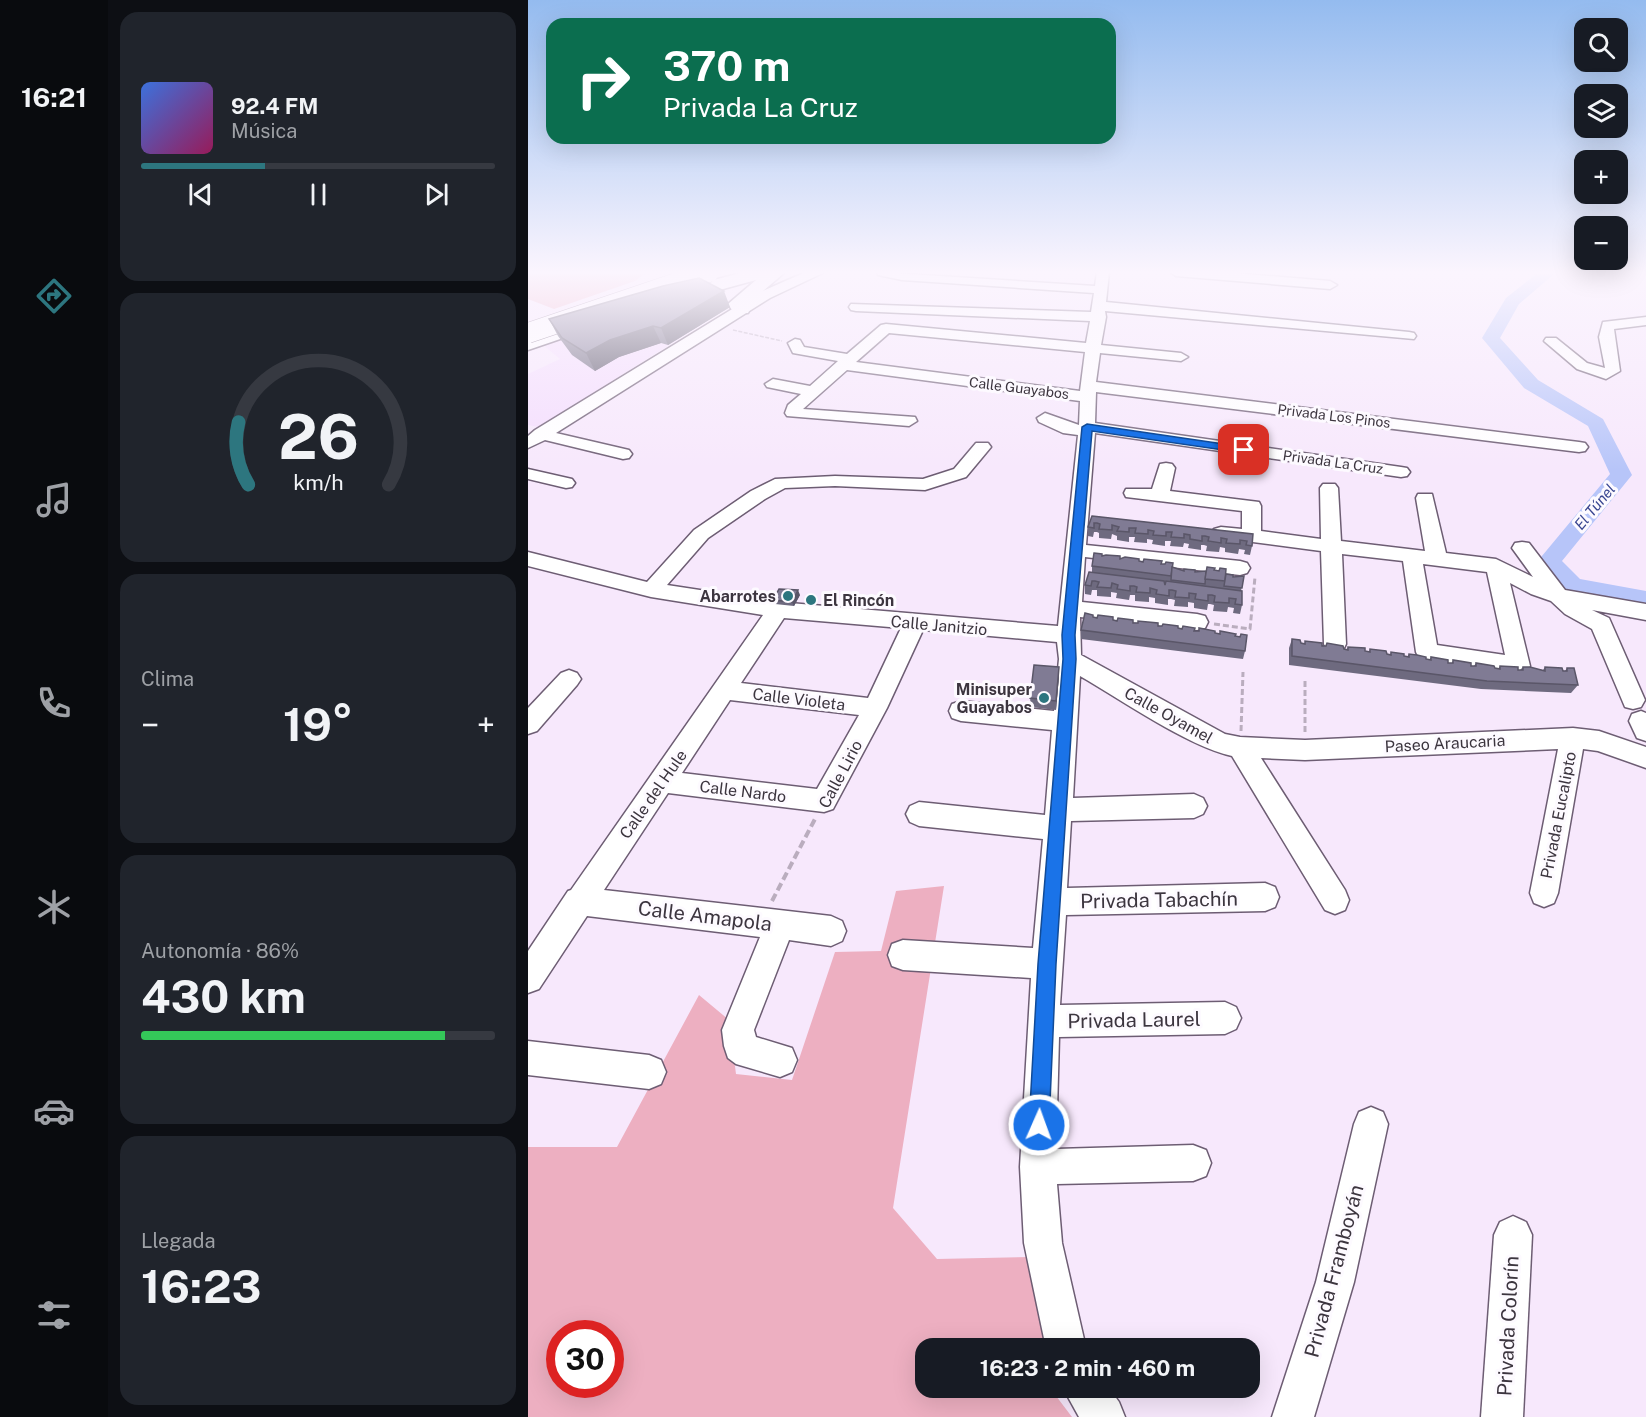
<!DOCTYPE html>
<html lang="es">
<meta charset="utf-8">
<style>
:root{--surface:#171b24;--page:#20242c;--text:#f1f3f6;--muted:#9ea1a6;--line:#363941;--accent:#2d767f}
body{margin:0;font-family:"Public Sans",sans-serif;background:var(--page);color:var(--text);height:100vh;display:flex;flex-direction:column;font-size:22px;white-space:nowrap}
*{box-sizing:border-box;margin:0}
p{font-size:20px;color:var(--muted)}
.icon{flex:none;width:33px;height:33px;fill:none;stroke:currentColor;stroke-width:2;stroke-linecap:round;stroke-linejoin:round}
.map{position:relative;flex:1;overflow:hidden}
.sheet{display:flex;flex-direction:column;gap:12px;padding:12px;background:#0d0f14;width:420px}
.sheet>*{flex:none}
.hud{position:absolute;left:18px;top:18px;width:570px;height:126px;border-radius:18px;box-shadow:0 6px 24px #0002;background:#0b6e4f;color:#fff;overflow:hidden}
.tools{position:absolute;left:1046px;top:18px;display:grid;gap:12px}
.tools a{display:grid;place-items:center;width:54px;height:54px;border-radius:12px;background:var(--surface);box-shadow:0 6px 24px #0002;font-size:30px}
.speed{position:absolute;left:18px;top:1320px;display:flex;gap:12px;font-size:30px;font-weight:700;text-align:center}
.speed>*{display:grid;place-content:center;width:78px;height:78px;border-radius:50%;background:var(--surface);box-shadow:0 6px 24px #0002;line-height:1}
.speed .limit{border:9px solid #d22;background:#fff;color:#111}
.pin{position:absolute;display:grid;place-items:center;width:51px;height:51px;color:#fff;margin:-26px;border-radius:12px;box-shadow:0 3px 9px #0006}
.me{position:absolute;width:66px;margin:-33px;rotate:2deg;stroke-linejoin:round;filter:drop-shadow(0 0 4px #0008)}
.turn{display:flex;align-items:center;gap:21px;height:126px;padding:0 18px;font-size:27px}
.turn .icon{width:78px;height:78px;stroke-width:2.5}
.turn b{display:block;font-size:42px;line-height:51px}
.big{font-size:45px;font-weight:700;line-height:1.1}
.sheet .widget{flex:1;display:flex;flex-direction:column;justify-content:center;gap:9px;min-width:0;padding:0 21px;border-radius:18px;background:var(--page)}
.sheet .dial{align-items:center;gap:0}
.dial svg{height:156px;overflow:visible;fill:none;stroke:var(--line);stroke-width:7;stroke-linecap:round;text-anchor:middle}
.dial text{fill:var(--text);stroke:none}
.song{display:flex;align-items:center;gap:18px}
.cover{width:72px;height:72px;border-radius:9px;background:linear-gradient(135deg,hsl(220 70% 55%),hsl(330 70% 35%))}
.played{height:6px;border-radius:3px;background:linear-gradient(90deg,var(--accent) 35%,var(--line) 35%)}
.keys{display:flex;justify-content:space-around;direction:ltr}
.heat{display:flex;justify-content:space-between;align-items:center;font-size:33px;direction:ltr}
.charge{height:9px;border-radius:4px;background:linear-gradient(90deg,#34c759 86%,var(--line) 0)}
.trip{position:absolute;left:387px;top:1338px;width:345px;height:60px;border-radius:18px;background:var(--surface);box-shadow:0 6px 24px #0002;font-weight:700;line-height:60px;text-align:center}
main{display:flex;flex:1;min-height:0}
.tabs{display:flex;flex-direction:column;width:108px;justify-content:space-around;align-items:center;background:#090b0e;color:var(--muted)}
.tabs .icon{width:42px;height:42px}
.tabs .selected{color:var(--accent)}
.tabs b{font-size:27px;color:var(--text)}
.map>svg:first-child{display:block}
.built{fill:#f4ddfd}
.green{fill:#edafc1;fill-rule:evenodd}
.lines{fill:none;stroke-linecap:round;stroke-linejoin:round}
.river{fill:#b7c5f9;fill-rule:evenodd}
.minor-casing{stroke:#6d5d73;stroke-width:3}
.highway-casing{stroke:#6d5d73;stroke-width:3}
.path-far2{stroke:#baadbe;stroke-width:1.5;stroke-dasharray:4 1.5;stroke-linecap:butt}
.path-far1{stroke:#baadbe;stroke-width:3;stroke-dasharray:6 3;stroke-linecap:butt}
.path{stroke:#baadbe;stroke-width:4;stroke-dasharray:8 4;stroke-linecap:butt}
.minor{fill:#fff;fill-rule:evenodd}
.highway{fill:#fff;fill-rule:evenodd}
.highway-bridge-casing{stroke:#6d5d73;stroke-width:21;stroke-linecap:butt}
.highway-bridge{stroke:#fff;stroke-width:20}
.wall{fill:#6e6a7f}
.shaded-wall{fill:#5a5668}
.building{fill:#807b94;stroke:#5a5668;stroke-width:1.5}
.route{fill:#1a73e8;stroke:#114b97;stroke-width:1.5}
.poi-dot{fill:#2d767f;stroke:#fdfaff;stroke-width:2}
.labels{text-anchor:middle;stroke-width:6;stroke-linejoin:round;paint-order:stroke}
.far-street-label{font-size:14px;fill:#3c353f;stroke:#fdfaff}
.far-water-label{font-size:15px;font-style:italic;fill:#394691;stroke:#fdfaff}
.poi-label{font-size:16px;font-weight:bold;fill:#3c353f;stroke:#fdfaff;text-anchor:end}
.street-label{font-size:16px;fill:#3c353f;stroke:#fdfaff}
.near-street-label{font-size:20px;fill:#3c353f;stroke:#fdfaff}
</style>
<main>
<nav class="tabs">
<b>16:21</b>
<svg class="icon selected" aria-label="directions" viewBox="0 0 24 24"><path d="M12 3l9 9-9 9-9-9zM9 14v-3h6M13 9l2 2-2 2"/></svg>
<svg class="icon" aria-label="music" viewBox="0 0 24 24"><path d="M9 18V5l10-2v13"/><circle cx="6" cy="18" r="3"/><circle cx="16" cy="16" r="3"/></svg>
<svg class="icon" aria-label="phone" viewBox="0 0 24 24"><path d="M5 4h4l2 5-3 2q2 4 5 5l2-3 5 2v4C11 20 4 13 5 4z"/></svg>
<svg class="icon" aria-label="climate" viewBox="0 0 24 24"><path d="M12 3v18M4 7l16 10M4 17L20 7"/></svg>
<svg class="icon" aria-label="car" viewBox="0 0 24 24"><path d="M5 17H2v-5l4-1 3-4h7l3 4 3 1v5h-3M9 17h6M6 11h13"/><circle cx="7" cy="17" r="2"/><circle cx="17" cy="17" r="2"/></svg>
<svg class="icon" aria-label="filters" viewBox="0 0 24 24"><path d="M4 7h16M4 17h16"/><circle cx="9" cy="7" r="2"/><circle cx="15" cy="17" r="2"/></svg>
</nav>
<section class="sheet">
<div class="widget">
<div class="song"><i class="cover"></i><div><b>92.4 FM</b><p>Música</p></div></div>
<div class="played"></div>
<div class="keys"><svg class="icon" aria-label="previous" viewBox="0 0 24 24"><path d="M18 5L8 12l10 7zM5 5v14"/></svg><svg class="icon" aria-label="pause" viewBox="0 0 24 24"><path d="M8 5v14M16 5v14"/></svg><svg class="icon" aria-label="next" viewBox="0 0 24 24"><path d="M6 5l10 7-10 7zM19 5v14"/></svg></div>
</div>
<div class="widget dial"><svg viewBox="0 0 100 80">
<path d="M14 69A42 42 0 1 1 86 69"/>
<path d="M14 69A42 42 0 0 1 9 37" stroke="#2d767f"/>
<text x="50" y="56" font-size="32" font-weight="700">26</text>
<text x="50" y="72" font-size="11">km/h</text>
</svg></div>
<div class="widget"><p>Clima</p>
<div class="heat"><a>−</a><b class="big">19°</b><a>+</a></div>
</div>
<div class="widget"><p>Autonomía · 86%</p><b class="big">430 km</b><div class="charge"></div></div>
<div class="widget"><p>Llegada</p><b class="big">16:23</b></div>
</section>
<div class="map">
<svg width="1118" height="1417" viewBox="0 0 1118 1417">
<rect width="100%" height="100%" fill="#f7e8fc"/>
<path class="built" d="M164,294L206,304L11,427L0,425V374L32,359L14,344Z"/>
<g class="green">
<path d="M0,272H119L107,281L26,309L0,299Z"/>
<path d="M416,886L365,1208L409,1259L506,1257L517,1317L519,1348H398V1388H522L544,1417H0V1147H89L171,995L201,1020L208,1074L264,1080L307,952L353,951L368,891ZM32,1334H82V1384H32Z"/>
</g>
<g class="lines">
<path class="river" d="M1005,272H1023L1025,275L991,304L972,338L1010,380L1075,419L1104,475L1034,561L1052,579L1118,591V609L1035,592L1009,562L1082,474L1060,426L996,388L954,338L978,298L1007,275Z"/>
<g class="minor-casing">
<g id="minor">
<path d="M278,272H297L242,298L28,433L101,450L104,454L101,458L95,459L17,440L0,448V436L7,430L232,292Z"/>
<path d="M349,272L567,286L569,272H581L578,302L881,332L886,333L888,336L886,339L577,311L578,317L573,345L653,353L660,357L653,361L572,353L568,382L1051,442L1057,443L1060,447L1057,451L1051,452L568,392L567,423L873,467L879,468L882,472L879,476L873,477L567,433L558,545L712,561L719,563L722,568L719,573L712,575L557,557L554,602L669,614L677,616L680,622L677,628L669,630L552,617L553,655L697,734L712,737L777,740L1045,728L1071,731L1118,747V768L1070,751L1055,749L1030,893L1026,903L1016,907L1006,903L1002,893L1030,749L777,760L733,758L817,890L821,900L817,910L807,914L797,910L704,756C659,746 594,700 552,676L545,798L666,794L675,798L679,806L675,814L666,818L543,821L539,888L737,883L747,887L751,897L747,907L737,911L538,915L532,1005L697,1002L708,1007L713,1018L708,1029L697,1034L531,1037L528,1149L665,1145L678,1150L683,1163L678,1176L665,1181L529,1184L534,1243L558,1348H518L496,1243L492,1167L503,978L375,970L364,966L360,955L364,944L375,940L505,948L515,839L391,826L382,822L378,814L382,806L391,802L517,815L524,730L433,721L424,718L421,711L424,704L433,701L526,711L531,659L529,642L395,630L359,708L305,809L296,812L140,793L76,890L303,916L314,921L318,931L314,941L303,946L261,940L226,1030L228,1037L264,1048L269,1060L264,1072L252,1077L208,1064L200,1058L196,1046L194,1030L232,937L59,916L11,989L0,993V951L40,891L43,890L235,615L123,597L0,566V552L119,582L166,530L223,491L247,479L307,476L395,479L426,469L448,443H460L463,447L438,477L397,490L307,486L257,488L237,499L180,538L139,585L250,602L530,626L550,435L535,433L511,422L509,418L517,413L551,425L552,401L319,370L275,409L387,417L389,421L381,426L259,416L257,413L260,405L273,394L239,387L237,384L245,379L282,386L310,361L265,353L260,343L267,339L272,340L276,347L319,354L353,325L358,324L558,343L562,321L328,311L323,310L321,307L323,304L563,312L566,293L374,280L350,275ZM361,333L557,352L552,391L328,362ZM256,618L373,628L340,698L213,683ZM202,700L331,715L289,789L154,773Z"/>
<path d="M642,272H694L802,281L809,285L802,289L648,276Z"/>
<path d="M1118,317V325L1086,329L1092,371L1078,379L1049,369L1016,341L1018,338H1028L1059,363L1077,368L1071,337L1075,322Z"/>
<path d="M638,463L644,464L647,468L642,491L731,502L733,506V531L793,539L792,488L795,484H807L810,488L813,541L897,551L888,498L890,494H904L918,553L968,559L1005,577L984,548L987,543L994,542L1001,543L1037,590L1118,604V620L1064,610L1081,618L1117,700L1113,707L1105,709L1097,707L1064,629L1037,614L1023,601L1003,594L982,583L1002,666L999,672L991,675L891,658L888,652L875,561L814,554L818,644L815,650L807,652L799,650L796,644L793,551L686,537L683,533L686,529L693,527L714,529V511L598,497L596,493L598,489H624L632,464ZM895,564L959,572L977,655L909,645Z"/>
<path d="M0,469L44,479L47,483L44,487L38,488L0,479Z"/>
<path d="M41,670L49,673L53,679L49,685L9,731L0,734V708L33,673Z"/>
<path d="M1113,711L1118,713V741L1109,738L1101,721L1104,714Z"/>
<path d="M0,1041L121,1055L133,1060L138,1072L133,1084L121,1089L0,1075Z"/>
<path d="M843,1107L855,1112L860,1124L826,1282L786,1417H744L788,1282L826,1124L831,1112Z"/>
<path d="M985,1216L998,1222L1004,1235L995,1417H953L966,1235L972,1222Z"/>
<path d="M535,1388H581L591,1402L597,1417H551Z"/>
</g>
</g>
<g class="highway-casing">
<g id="highway">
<path d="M216,272L256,273L219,305L222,309L220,313H206L200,304L228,280L144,303L137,301L135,297L137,293Z"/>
<path d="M72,313L79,315L82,319L79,323L0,350V337Z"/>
</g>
</g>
<path class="path-far2" d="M205,330L254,341"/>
<g class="path-far1">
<path d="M686,624L722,629L727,577"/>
<path d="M777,681V733"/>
<path d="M713,731L715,672"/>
</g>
<path class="path" d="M244,901L287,819"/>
<use href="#minor" class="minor"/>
<use href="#highway" class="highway"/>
<g class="highway-bridge-casing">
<path id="highway-bridge" d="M0,333L181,272"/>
</g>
<use href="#highway-bridge" class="highway-bridge"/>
</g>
<g class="wall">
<path d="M202,307L140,345L133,343L91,357L67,371L44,355L30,336L21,319Z"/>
<path d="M564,516L725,534L724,546L722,555L716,554L717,550L711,549L710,554L697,552V548L692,547L691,552L678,551L679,546L676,545H673V550L660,548L661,544L656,543L655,547L642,546L643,541H637V546L624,544L625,540L619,539V543L606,542L607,537H601V542L589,540V536L584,534L583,539L571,538V533L569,532H566L565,537L560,536V527Z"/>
<path d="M574,556L633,564L656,571L667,572L686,570L705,577L716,576L713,591L714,605L712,614L705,613L706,608L700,607L699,612L685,611L686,605L682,604H680L679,610L666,608V603L660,602V607L646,606L647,600L643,599H640V605L627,603V598L621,597V602L607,601V595H602L601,600L588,598L589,593L583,592V597L569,596V590H564L563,595L557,594V585L564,572V566Z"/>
<path d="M272,595L266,606L247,604L245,600Z"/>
<path d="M565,617L707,636L717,651L715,659L553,639V630Z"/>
<path d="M764,639L773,643L777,644V641L798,646L799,643L816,649H819L820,647L841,652L842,649L859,654L862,655L863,652L879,657L881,654L898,659L901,660L903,657L920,663H924L925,660L943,666H946L948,663L970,669L972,666L990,670H992L995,667L1015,670L1017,667L1037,671L1039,668L1050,685L1043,693L953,689L761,665V648Z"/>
<path d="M531,676L528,710L503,707L502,698Z"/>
</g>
<g class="shaded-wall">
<path d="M196,291L202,307L140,345L133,328Z"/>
<path d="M125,326L133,343L91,357L67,371L58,353L82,340Z"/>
<path d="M270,590L272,595L266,606L264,602Z"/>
<path d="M531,667V676L528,710V701Z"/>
</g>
<g class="building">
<path d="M171,278L196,291L133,328L125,326L82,340L58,353L34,338L21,319L135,286Z"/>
<path d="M564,516L725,534L724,546L718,545L719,541L712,540V544L698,543L699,539L693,538V543L680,541L681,537L677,536H674V541L662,539V535L656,534V538L643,537L644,532H638V536L625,535L626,531L620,530V534L607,533L608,528H601V532L589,531L591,527L584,525V530L571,529L572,524L569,523H566V528L560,527Z"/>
<path d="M566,553L574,554V556L578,555L592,556V559L597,557L611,559V561L615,562L616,559L634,561L633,564H637L638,562L645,563L643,576L564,566Z"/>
<path d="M644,567L656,571V569L667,570V572L678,571L677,584L643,580Z"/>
<path d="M679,567L687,568L686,570L691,571L692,568L698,569L697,581L677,579Z"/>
<path d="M561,572L636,581L637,585L638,581L714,591V605L707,604L708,599L701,598V603L686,602L687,596L684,595H680V601L667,599L668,594L661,593V598L647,597L648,591L644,590H641V596L628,594L629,590L622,588V593L608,592L609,587L606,586H602V591L589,589L590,585L584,583L583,588L569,587L571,582L567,581H564L563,586L557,585Z"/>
<path d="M698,574L705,575V577L716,576L714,588L696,586Z"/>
<path d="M251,589L270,590L264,602L245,600Z"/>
<path d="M557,613L565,615V617L569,618L570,615L585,617V620L589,621L590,618L605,620V623H610V621L630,623V626H634L635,624L650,626V628L654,629L655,626L667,628L666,631H671V628L687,631V633L692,634V631L708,634L707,636L712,637L713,634L719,635L717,651L553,630Z"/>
<path d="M764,639L772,640L773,643L777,644V641L794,643V646H798L799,643L815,646L816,649L820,650V647L837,648V651L842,652V649L858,651L859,654L863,655V652L876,654V656L881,657V654L889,655L898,657V659L903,660V657L920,660V663H925V660L943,663V666H948V663L966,666L967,668L972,669V666L990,667V670H995V667H1002L1017,671V667L1034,668L1035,671H1039V668H1046L1050,685L959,681L764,656Z"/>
<path d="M506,665L531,667L528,701L502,698Z"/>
</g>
<linearGradient id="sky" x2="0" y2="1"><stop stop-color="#94bbef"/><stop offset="0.58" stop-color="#fbf5fe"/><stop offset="1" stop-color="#fbf5fe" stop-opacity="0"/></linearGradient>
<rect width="1118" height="470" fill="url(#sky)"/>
<path class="route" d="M559,424L716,447L721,450L716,453L564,431L547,635L548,659L528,964L521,1125L518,1132L511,1135L504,1132L501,1125L510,964L535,659L534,635L554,427Z"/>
<g class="poi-dot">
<circle cx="260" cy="596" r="6"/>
<circle cx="283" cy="600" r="6"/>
<circle cx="516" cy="698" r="6"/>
</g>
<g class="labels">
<g class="far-street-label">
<text transform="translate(491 388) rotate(7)" y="5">Calle Guayabos</text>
<text transform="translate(806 416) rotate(7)" y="5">Privada Los Pinos</text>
<text transform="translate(805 462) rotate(8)" y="5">Privada La Cruz</text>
</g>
<g class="far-water-label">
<text transform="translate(1067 507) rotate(-50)" y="5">El Túnel</text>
</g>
<g class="poi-label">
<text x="248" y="602">Abarrotes</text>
<text x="295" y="606" text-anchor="start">El Rincón</text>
<text x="504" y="695">Minisuper<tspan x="504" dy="18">Guayabos</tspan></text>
</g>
<g class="street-label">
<text transform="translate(411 625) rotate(5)" y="6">Calle Janitzio</text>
<text transform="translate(271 699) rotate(7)" y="6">Calle Violeta</text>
<text transform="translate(641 715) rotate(29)" y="6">Calle Oyamel</text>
<text transform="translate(917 743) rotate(-3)" y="6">Paseo Araucaria</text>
<text transform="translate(312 774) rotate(-62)" y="6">Calle Lirio</text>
<text transform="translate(215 791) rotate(7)" y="6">Calle Nardo</text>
<text transform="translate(125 794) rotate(-55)" y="6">Calle del Hule</text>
<text transform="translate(1030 815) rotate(-79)" y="6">Privada Eucalipto</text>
</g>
<g class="near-street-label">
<text transform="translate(631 900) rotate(-1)" y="7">Privada Tabachín</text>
<text transform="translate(177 916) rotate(7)" y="7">Calle Amapola</text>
<text transform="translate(606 1020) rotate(-1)" y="7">Privada Laurel</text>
<text transform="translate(806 1271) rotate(-75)" y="7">Privada Framboyán</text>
<text transform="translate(980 1326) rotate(-87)" y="7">Privada Colorín</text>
</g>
</g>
</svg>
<div class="tools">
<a><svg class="icon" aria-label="search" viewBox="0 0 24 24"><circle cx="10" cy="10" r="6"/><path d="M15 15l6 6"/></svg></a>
<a><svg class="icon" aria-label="layers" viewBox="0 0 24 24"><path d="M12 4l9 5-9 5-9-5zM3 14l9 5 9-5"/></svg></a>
<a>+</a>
<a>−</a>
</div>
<div class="speed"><div class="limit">30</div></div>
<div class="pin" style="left:716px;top:450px;background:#d93025"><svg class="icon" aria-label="arrive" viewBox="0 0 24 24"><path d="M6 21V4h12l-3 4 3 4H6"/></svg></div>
<svg class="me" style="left:511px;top:1125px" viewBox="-20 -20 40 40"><circle r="17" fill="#1a73e8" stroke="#fff" stroke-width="3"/><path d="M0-11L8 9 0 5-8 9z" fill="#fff"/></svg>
<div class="trip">16:23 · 2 min · 460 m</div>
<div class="hud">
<div class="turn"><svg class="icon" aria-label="right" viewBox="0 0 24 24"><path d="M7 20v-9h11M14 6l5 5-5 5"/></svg><div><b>370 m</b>Privada La Cruz</div></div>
</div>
</div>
</main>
